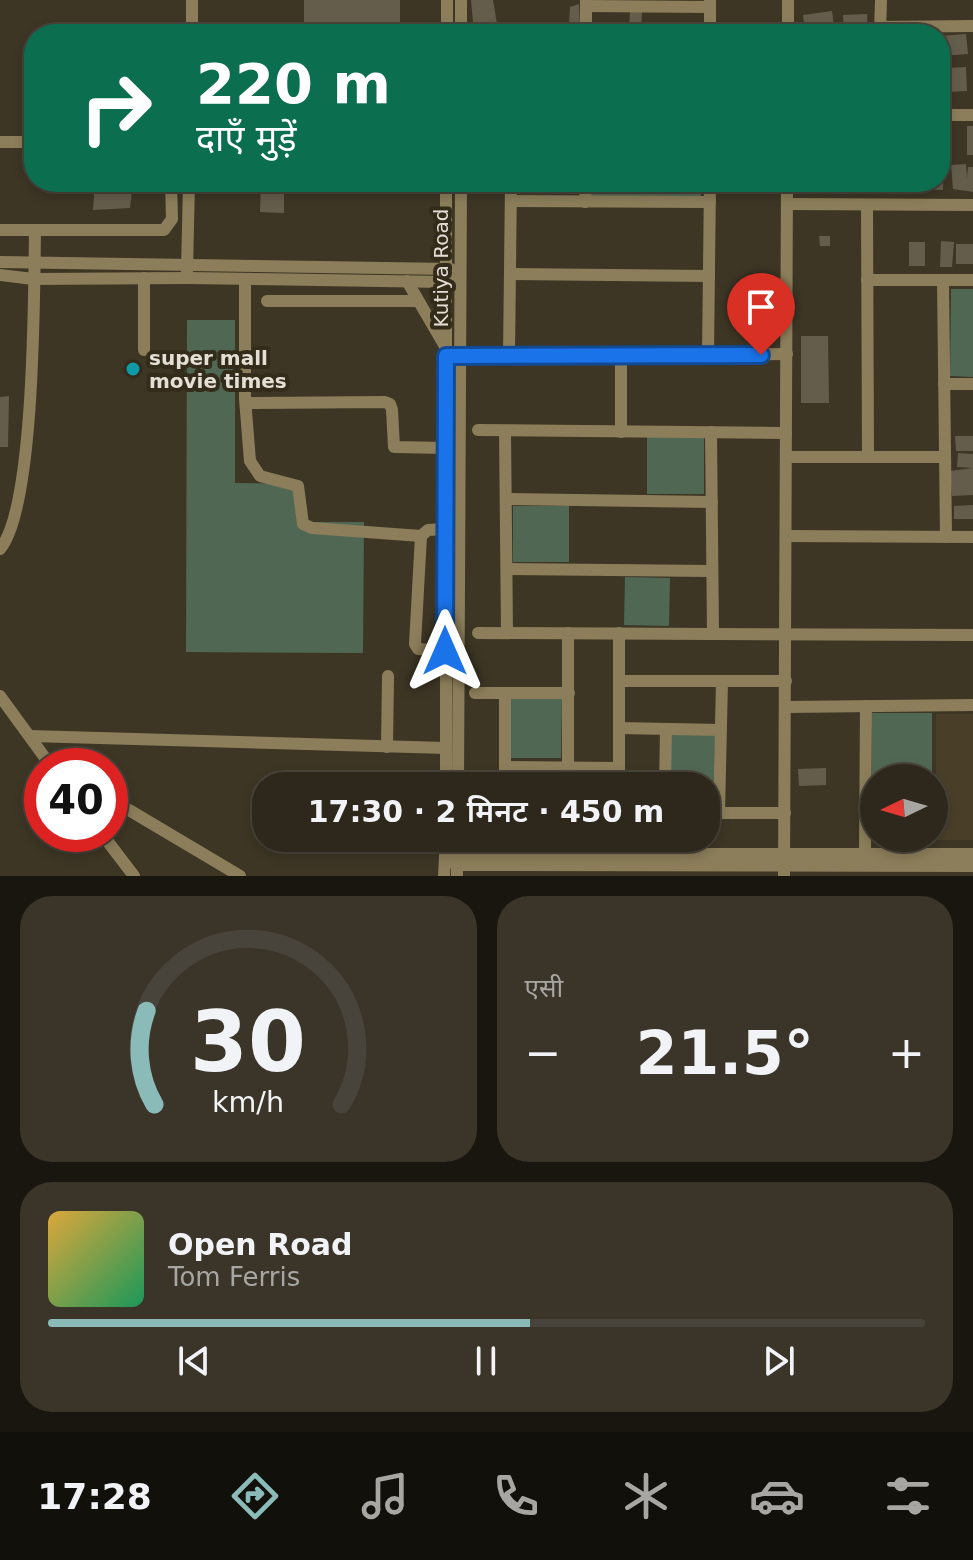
<!DOCTYPE html>
<html lang="hi">
<meta charset="utf-8">
<style>
:root{--surface:#2e281c;--page:#3a3429;--text:#f1f3f6;--muted:#a7a6a3;--line:#49443b;--accent:#8bbbb9}
body{margin:0;font-family:"DejaVu Sans","Noto Sans Devanagari",sans-serif;background:var(--page);color:var(--text);height:100vh;display:flex;flex-direction:column;font-size:30px;white-space:nowrap}
*{box-sizing:border-box;margin:0}
p{font-size:26px;color:var(--muted)}
.icon{flex:none;width:44px;height:44px;fill:none;stroke:currentColor;stroke-width:2;stroke-linecap:round;stroke-linejoin:round}
.map{position:relative;height:876px;overflow:hidden}
.drawer{display:flex;flex-direction:column;gap:20px;padding:20px;background:#19160f;flex:1}
.drawer>*{flex:none}
.hud{position:absolute;left:24px;top:24px;width:926px;height:168px;border-radius:32px;box-shadow:0 4px 12px #0003,0 0 0 2px var(--line);background:#0b6e4f;color:#fff;overflow:hidden}
.needle{width:52px;rotate:265deg}
.tools{position:absolute;left:860px;top:764px;display:grid;gap:16px}
.tools a{display:grid;place-items:center;width:88px;height:88px;border-radius:50%;background:var(--surface);box-shadow:0 4px 12px #0003,0 0 0 2px var(--line);font-size:40px}
.speed{position:absolute;left:24px;top:748px;display:flex;gap:16px;font-size:40px;font-weight:700;text-align:center}
.speed>*{display:grid;place-content:center;width:104px;height:104px;border-radius:50%;background:var(--surface);box-shadow:0 4px 12px #0003,0 0 0 2px var(--line);line-height:1}
.speed .limit{border:12px solid #d22;background:#fff;color:#111}
.pin{position:absolute;display:grid;place-items:center;width:68px;height:68px;color:#fff;margin:-82px -34px;border-radius:50% 50% 50% 0;rotate:-45deg;box-shadow:0 0 8px #0007}
.pin .icon{rotate:45deg}
.me{position:absolute;width:88px;margin:-44px;rotate:0deg;stroke-linejoin:round;filter:drop-shadow(0 0 6px #0008)}
.turn{display:flex;align-items:center;gap:28px;height:168px;padding:0 40px;font-size:36px}
.turn .icon{width:104px;height:104px;stroke-width:2.5}
.turn b{display:block;font-size:56px;line-height:68px}
.big{font-size:60px;font-weight:600;line-height:1.1}
.drawer .widget{flex:1;display:flex;flex-direction:column;justify-content:center;gap:12px;min-width:0;padding:0 28px;border-radius:32px;background:var(--page)}
.drawer .dial{align-items:center;gap:0}
.dial svg{height:208px;overflow:visible;fill:none;stroke:var(--line);stroke-width:7;stroke-linecap:round;text-anchor:middle}
.dial text{fill:var(--text);stroke:none}
.song{display:flex;align-items:center;gap:24px}
.cover{width:96px;height:96px;border-radius:12px;background:linear-gradient(135deg,hsl(40 70% 55%),hsl(150 70% 35%))}
.played{height:8px;border-radius:4px;background:linear-gradient(90deg,var(--accent) 55%,var(--line) 55%)}
.keys{display:flex;justify-content:space-around;direction:ltr}
.heat{display:flex;justify-content:space-between;align-items:center;font-size:44px;direction:ltr}
.drawer .tiles{flex:1;display:grid;gap:20px;grid-template-columns:1fr 1fr}
.widget:last-child{grid-column:span 2}
.trip{position:absolute;left:252px;top:772px;width:468px;height:80px;border-radius:32px;background:var(--surface);box-shadow:0 4px 12px #0003,0 0 0 2px var(--line);font-weight:600;line-height:80px;text-align:center}
.menu{display:flex;height:128px;justify-content:space-around;align-items:center;background:#12100b;color:var(--muted)}
.menu .icon{width:56px;height:56px}
.menu .selected{color:var(--accent)}
.menu b{font-size:36px;color:var(--text)}
.map>svg:first-child{display:block}
.built{fill:#493f29}
.green{fill:#506853}
.building{fill:#655d4b}
.lines{fill:none;stroke-linecap:round;stroke-linejoin:round}
.minor{stroke:#8c7e5a;stroke-width:12}
.route-casing{stroke:#114b97;stroke-width:20}
.route{stroke:#1a73e8;stroke-width:14}
.culture-dot{fill:#0f9aa8;stroke:#332c1b;stroke-width:3}
.labels{text-anchor:middle;stroke-width:8;stroke-linejoin:round;paint-order:stroke}
.street-label{font-size:20px;fill:#e4dfd5;stroke:#332c1b}
.poi-label{font-size:20px;font-weight:bold;fill:#e4dfd5;stroke:#332c1b;text-anchor:start}
</style>
<div class="map">
<svg width="973" height="876" viewBox="0 0 973 876">
<rect width="100%" height="100%" fill="#3d3625"/>
<rect class="built" x="936" y="714" width="37" height="126"/>
<g class="green">
<path d="M591,182H701V197L591,196Z"/>
<path d="M951,289H973V377L950,376Z"/>
<path d="M187,320H235V483L301,484V522H364L363,653L186,652Z"/>
<rect x="647" y="437" width="57" height="57"/>
<rect x="513" y="506" width="56" height="56"/>
<path d="M625,577L670,578L669,626L624,625Z"/>
<path d="M511,698H562L561,758H510Z"/>
<path d="M872,713H932V778H874V838H931V841H872Z"/>
<path d="M671,734L715,735L713,808H706V786H671Z"/>
</g>
<g class="building">
<rect x="304" y="0" width="96" height="34"/>
<path d="M471,0H493L497,24L473,22Z"/>
<path d="M579,4L580,28L569,24L570,7Z"/>
<path d="M630,11L642,12L641,31H629Z"/>
<path d="M832,11L835,33L805,34L803,15Z"/>
<path d="M867,14L868,34H844L843,15Z"/>
<rect x="538" y="31" width="24" height="3"/>
<path d="M966,34L968,54L941,56L940,36Z"/>
<path d="M966,67L967,91L949,92L948,68Z"/>
<rect x="967" y="126" width="6" height="29"/>
<path d="M940,162H944L943,190L909,189V182H940Z"/>
<path d="M966,164L967,178L968,167H973V192L953,189L951,165Z"/>
<path d="M95,182H133L130,208L93,210Z"/>
<path d="M261,182L284,183V213L260,212Z"/>
<rect x="379" y="182" width="27" height="7"/>
<path d="M844,182H867L868,190L844,191Z"/>
<path d="M819,236H830V246H820Z"/>
<path d="M941,241L954,242L952,267H940Z"/>
<rect x="909" y="242" width="16" height="24"/>
<rect x="956" y="244" width="17" height="20"/>
<path d="M801,336H828L829,403H801Z"/>
<path d="M9,396L8,447H0V397Z"/>
<path d="M955,436H973V451H956Z"/>
<path d="M958,453L973,454V468L957,467Z"/>
<path d="M973,468V495L952,496L950,471Z"/>
<path d="M973,505V519H954V506Z"/>
<path d="M826,768V785L799,786L798,769Z"/>
</g>
<g class="lines">
<g class="minor">
<path d="M461,0V34"/>
<path d="M586,6L710,7"/>
<path d="M880,27L973,26"/>
<path d="M192,34V0"/>
<path d="M447,34V0"/>
<path d="M586,34V0"/>
<path d="M710,34V1"/>
<path d="M788,34V0"/>
<path d="M880,34L881,0"/>
<path d="M940,115H973"/>
<path d="M0,142H34"/>
<path d="M511,201L710,202"/>
<path d="M585,202L586,182"/>
<path d="M787,204L973,205"/>
<path d="M867,205L868,457"/>
<path d="M0,230H164L172,219L171,182"/>
<path d="M0,262L451,269"/>
<path d="M187,271L189,182"/>
<path d="M510,274L709,276"/>
<path d="M0,275L33,279L187,278L446,282L451,279"/>
<path d="M245,279V399L250,461L260,476L298,486L303,524L312,528L421,536"/>
<path d="M867,280H973"/>
<path d="M943,280L946,537"/>
<path d="M407,281L446,348"/>
<path d="M267,301H418"/>
<path d="M144,350V278"/>
<path d="M708,355L710,182"/>
<path d="M454,356L787,354"/>
<path d="M509,356L511,182"/>
<path d="M944,384H973"/>
<path d="M247,403L385,402L390,404L392,410L394,447L446,448"/>
<path d="M478,430L786,433"/>
<path d="M505,431L507,633"/>
<path d="M621,432V355"/>
<path d="M711,432L713,633"/>
<path d="M786,457H945"/>
<path d="M506,499L712,502"/>
<path d="M786,536L973,537"/>
<path d="M0,549C35,508 34,292 35,230"/>
<path d="M507,569L712,571"/>
<path d="M478,633L973,635"/>
<path d="M445,651L418,649L415,644L421,536L428,530L446,529"/>
<path d="M619,681H786"/>
<path d="M475,693H569"/>
<path d="M0,696L51,766"/>
<path d="M785,707L973,705"/>
<path d="M619,728L721,730"/>
<path d="M30,736L446,748"/>
<path d="M387,747L388,676"/>
<path d="M505,767L619,768"/>
<path d="M568,767V633"/>
<path d="M446,786V182"/>
<path d="M458,786L461,182"/>
<path d="M505,786V693"/>
<path d="M619,786V633"/>
<path d="M665,786L666,729"/>
<path d="M110,810H129L240,876"/>
<path d="M706,813H785"/>
<path d="M719,813L722,681"/>
<path d="M102,834L134,876"/>
<path d="M487,838L506,854"/>
<path d="M865,854L866,706"/>
<path d="M445,859L457,865L973,866"/>
<path d="M445,859L457,854H973"/>
<path d="M444,876L446,838"/>
<path d="M457,876V838"/>
<path d="M784,876L787,182"/>
</g>
</g>
<g class="lines">
<g class="route-casing">
<path id="route" d="M445,651L446,356L761,355"/>
</g>
<use href="#route" class="route"/>
</g>
<circle class="culture-dot" cx="133" cy="369" r="8"/>
<g class="labels">
<g class="street-label">
<text transform="translate(441 268) rotate(-90)" y="7">Kutiya Road</text>
</g>
<g class="poi-label">
<text x="149" y="365">super mall<tspan x="149" dy="23">movie times</tspan></text>
</g>
</g>
</svg>
<div class="tools">
<a><svg class="needle" viewBox="-14 -14 28 28"><path d="M0-13l5 13h-10z" fill="#e53935"/><path d="M0 13l5-13h-10z" fill="#a7a6a3"/></svg></a>
</div>
<div class="speed"><div class="limit">40</div></div>
<div class="pin" style="left:761px;top:355px;background:#d93025"><svg class="icon" aria-label="arrive" viewBox="0 0 24 24"><path d="M6 21V4h12l-3 4 3 4H6"/></svg></div>
<svg class="me" style="left:445px;top:651px" viewBox="-20 -20 40 40"><path d="M0-17L14 15 0 8-14 15z" fill="#1a73e8" stroke="#fff" stroke-width="4"/></svg>
<div class="trip">17:30 · 2 मिनट · 450 m</div>
<div class="hud">
<div class="turn"><svg class="icon" aria-label="right" viewBox="0 0 24 24"><path d="M7 20v-9h11M14 6l5 5-5 5"/></svg><div><b>220 m</b>दाएँ मुड़ें</div></div>
</div>
</div>
<section class="drawer">
<div class="tiles">
<div class="widget dial"><svg viewBox="0 0 100 80">
<path d="M14 69A42 42 0 1 1 86 69"/>
<path d="M14 69A42 42 0 0 1 11 33" stroke="#8bbbb9"/>
<text x="50" y="56" font-size="32" font-weight="700">30</text>
<text x="50" y="72" font-size="11">km/h</text>
</svg></div>
<div class="widget"><p>एसी</p>
<div class="heat"><a>−</a><b class="big">21.5°</b><a>+</a></div>
</div>
<div class="widget">
<div class="song"><i class="cover"></i><div><b>Open Road</b><p>Tom Ferris</p></div></div>
<div class="played"></div>
<div class="keys"><svg class="icon" aria-label="previous" viewBox="0 0 24 24"><path d="M18 5L8 12l10 7zM5 5v14"/></svg><svg class="icon" aria-label="pause" viewBox="0 0 24 24"><path d="M8 5v14M16 5v14"/></svg><svg class="icon" aria-label="next" viewBox="0 0 24 24"><path d="M6 5l10 7-10 7zM19 5v14"/></svg></div>
</div>
</div>
</section>
<nav class="menu">
<b>17:28</b>
<svg class="icon selected" aria-label="directions" viewBox="0 0 24 24"><path d="M12 3l9 9-9 9-9-9zM9 14v-3h6M13 9l2 2-2 2"/></svg>
<svg class="icon" aria-label="music" viewBox="0 0 24 24"><path d="M9 18V5l10-2v13"/><circle cx="6" cy="18" r="3"/><circle cx="16" cy="16" r="3"/></svg>
<svg class="icon" aria-label="phone" viewBox="0 0 24 24"><path d="M5 4h4l2 5-3 2q2 4 5 5l2-3 5 2v4C11 20 4 13 5 4z"/></svg>
<svg class="icon" aria-label="climate" viewBox="0 0 24 24"><path d="M12 3v18M4 7l16 10M4 17L20 7"/></svg>
<svg class="icon" aria-label="car" viewBox="0 0 24 24"><path d="M5 17H2v-5l4-1 3-4h7l3 4 3 1v5h-3M9 17h6M6 11h13"/><circle cx="7" cy="17" r="2"/><circle cx="17" cy="17" r="2"/></svg>
<svg class="icon" aria-label="filters" viewBox="0 0 24 24"><path d="M4 7h16M4 17h16"/><circle cx="9" cy="7" r="2"/><circle cx="15" cy="17" r="2"/></svg>
</nav>
